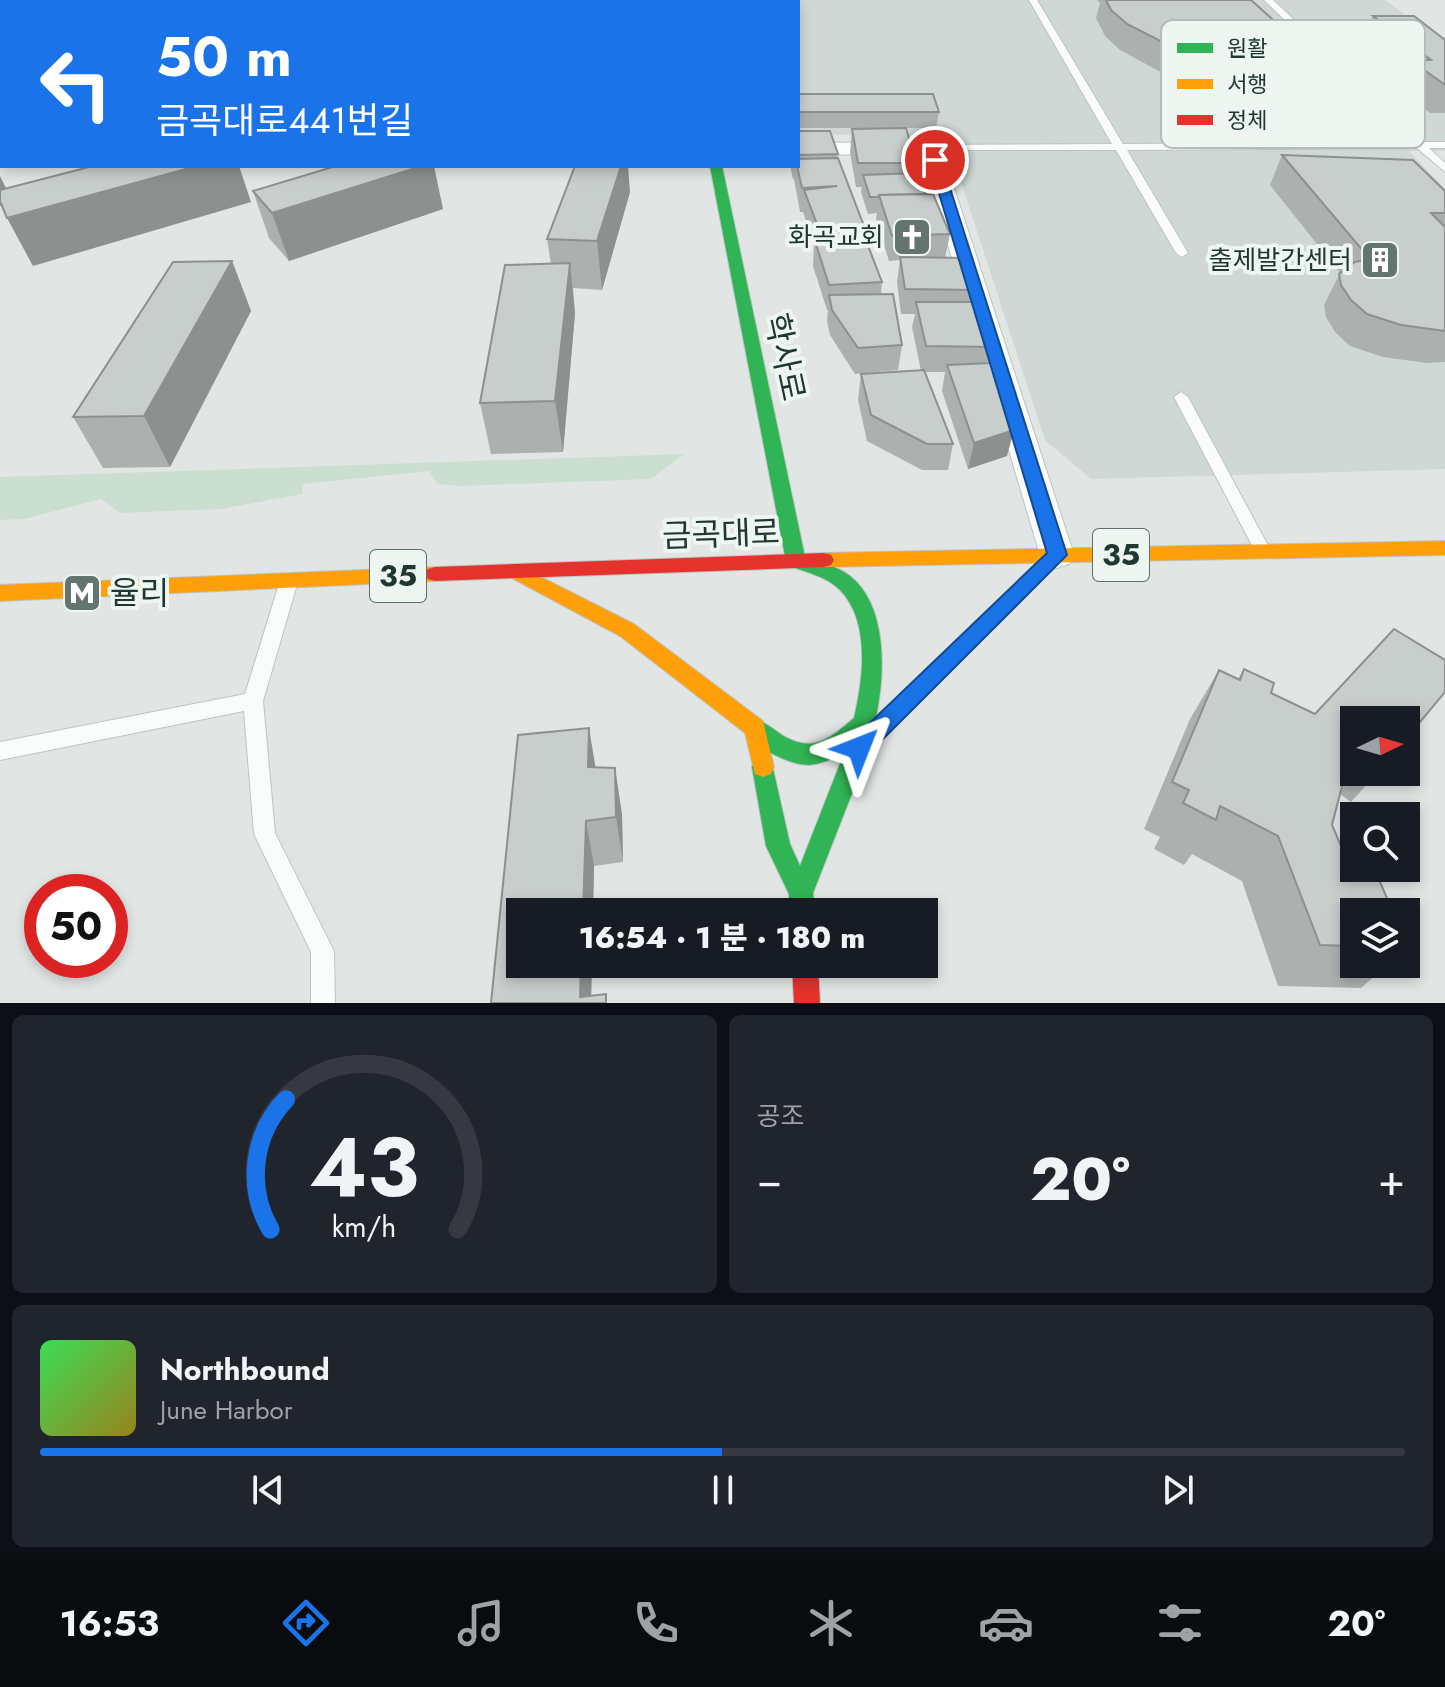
<!DOCTYPE html>
<html lang="ko">
<meta charset="utf-8">
<style>
:root{--surface:#171b24;--page:#20242c;--text:#f1f3f6;--muted:#9ea1a6;--line:#363941;--accent:#1a73e8}
body{margin:0;font-family:Jost,"Noto Sans KR",sans-serif;background:var(--page);color:var(--text);height:100vh;display:flex;flex-direction:column;font-size:30px;white-space:nowrap}
*{box-sizing:border-box;margin:0}
p{font-size:26px;color:var(--muted)}
.icon{flex:none;width:44px;height:44px;fill:none;stroke:currentColor;stroke-width:2;stroke-linecap:round;stroke-linejoin:round}
.map{position:relative;height:1003px;overflow:hidden}
.panel{display:flex;flex-direction:column;gap:12px;padding:12px;background:#0d0f14;flex:1}
.panel>*{flex:none}
.banner{position:absolute;left:0px;top:0px;width:800px;height:168px;box-shadow:0 4px 12px #0003;background:#1a73e8;color:#fff;overflow:hidden}
.needle{width:52px;rotate:85deg}
.controls{position:absolute;left:1340px;top:706px;display:grid;gap:16px}
.controls a{display:grid;place-items:center;width:80px;height:80px;border-radius:0px;background:var(--surface);box-shadow:0 4px 12px #0003;font-size:40px}
.speed{position:absolute;left:24px;top:874px;display:flex;gap:16px;font-size:40px;font-weight:700;text-align:center}
.speed>*{display:grid;place-content:center;width:104px;height:104px;border-radius:50%;background:var(--surface);box-shadow:0 4px 12px #0003;line-height:1}
.speed .limit{border:12px solid #d22;background:#fff;color:#111}
.pin{position:absolute;display:grid;place-items:center;width:68px;height:68px;color:#fff;margin:-34px;border:4px solid #fff;border-radius:50%;box-shadow:0 2px 8px #0007}
.me{position:absolute;width:88px;margin:-44px;rotate:45deg;stroke-linejoin:round;filter:drop-shadow(0 0 6px #0008)}
.turn{display:flex;align-items:center;gap:28px;height:168px;padding:0 24px;font-size:36px}
.turn .icon{width:104px;height:104px;stroke-width:2.5}
.turn b{display:block;font-size:56px;line-height:68px}
.big{font-size:60px;font-weight:800;line-height:1.1}
.panel .widget{flex:1;display:flex;flex-direction:column;justify-content:center;gap:12px;min-width:0;padding:0 28px;border-radius:12px;background:var(--page)}
.panel .dial{align-items:center;gap:0}
.dial svg{height:208px;overflow:visible;fill:none;stroke:var(--line);stroke-width:7;stroke-linecap:round;text-anchor:middle}
.dial text{fill:var(--text);stroke:none}
.song{display:flex;align-items:center;gap:24px}
.cover{width:96px;height:96px;border-radius:12px;background:linear-gradient(135deg,hsl(130 70% 55%),hsl(50 70% 35%))}
.played{height:8px;border-radius:4px;background:linear-gradient(90deg,var(--accent) 50%,var(--line) 50%)}
.keys{display:flex;justify-content:space-around;direction:ltr}
.heat{display:flex;justify-content:space-between;align-items:center;font-size:44px;direction:ltr}
.panel .tiles{flex:1;display:grid;gap:12px;grid-template-columns:1fr 1fr}
.widget:last-child{grid-column:span 2}
.trip{position:absolute;left:506px;top:898px;width:432px;height:80px;border-radius:0px;background:var(--surface);box-shadow:0 4px 12px #0003;font-weight:800;line-height:80px;text-align:center}
.menu{display:flex;height:128px;justify-content:space-around;align-items:center;background:#090b0e;color:var(--muted)}
.menu .icon{width:56px;height:56px}
.menu .on{color:var(--accent)}
.menu b{font-size:36px;color:var(--text)}
.map>svg:first-child{display:block}
.built{fill:#cfd8d4}
.green{fill:#cadfd0}
.lines{fill:none;stroke-linecap:round;stroke-linejoin:round}
.lane-casing{stroke:#bec3c1;stroke-width:2}
.street-casing{stroke:#bec3c1;stroke-width:2}
.fast-casing{stroke:#bdc4c1;stroke-width:2}
.slow-casing{stroke:#bdc4c1;stroke-width:2}
.jam-casing{stroke:#bdc4c1;stroke-width:2}
.lane{fill:#fafbfb;fill-rule:evenodd}
.street{fill:#fafbfb;fill-rule:evenodd}
.fast{fill:#30b455;fill-rule:evenodd}
.slow{fill:#ff9f0a;fill-rule:evenodd}
.jam{fill:#e5322d;fill-rule:evenodd}
.wall{fill:#acb1af}
.shaded-wall{fill:#8c908e}
.building{fill:#c8cecb;stroke:#8c908e;stroke-width:2}
.route{fill:#1a73e8;stroke:#114b97;stroke-width:2}
.labels{text-anchor:middle;stroke-width:8;stroke-linejoin:round;paint-order:stroke}
.far-poi-label{font-size:26px;fill:#203831;stroke:#eef6f2;text-anchor:end}
.shield{fill:#eef6f2;stroke:#5e716b;stroke-width:2}
.shield-label{font-size:30px;font-weight:bold;fill:#203831}
.street-label{font-size:32px;fill:#203831;stroke:#eef6f2}
.poi-label{font-size:32px;fill:#203831;stroke:#eef6f2;text-anchor:start}
.key{fill:#eef6f2;stroke:#b0bdb8;stroke-width:2}
.key-label{font-size:22px;fill:#203831}
</style>
<div class="map">
<svg width="1445" height="1003" viewBox="0 0 1445 1003">
<rect width="100%" height="100%" fill="#e1e6e4"/>
<path class="built" d="M745,0H1385L1445,45V151H1409L1445,189V469L1091,479L1045,440L946,136L798,134V2Z"/>
<path class="green" d="M684,454L651,479L459,486L438,484L429,471L303,484L302,494L221,509L120,513L101,499L24,519L0,520V477Z"/>
<g class="lines">
<g class="lane-casing">
<g id="lane">
<path d="M1029,0H1037L1123,144L1411,142L1264,0H1273L1423,142H1445V148H1429L1445,163V172L1417,148L1127,150L1188,253L1182,257L1176,253L1116,150H926L925,148L930,145L1112,144Z"/>
<path d="M1181,392L1188,397L1272,553L1270,557H1258L1256,553L1174,397Z"/>
<path d="M289,574L295,576L298,581L263,701L275,833L334,951L335,1003H311V952L254,834L244,711L0,760V742L245,694L280,581L283,576Z"/>
</g>
</g>
<g class="street-casing">
<path id="street" d="M930,142L941,148L1074,555L1069,564L1057,568L1045,564L1040,555L921,154L798,155V143Z"/>
</g>
<g class="fast-casing">
<g id="fast">
<rect x="0" y="151" width="2" height="8"/>
<path d="M710,166H722L805,557C820,562 837,566 850,576C888,606 885,675 876,717L1050,550H1064L1066,555L867,755L813,893L815,912H789V894L766,846L752,767L755,760L763,757L771,760L790,844L800,866L845,751C835,758 822,764 809,765C789,765 753,747 744,728L747,721L755,719C765,722 773,729 782,735C814,754 829,739 854,718C863,680 871,622 840,590C827,577 807,572 789,566L786,561Z"/>
</g>
</g>
<g class="slow-casing">
<g id="slow">
<path d="M607,0H623L625,2H609Z"/>
<path d="M1445,541V555L824,567L817,565L814,560L817,555L824,553Z"/>
<path d="M515,564L634,624L763,721L774,767L771,774L763,777L755,774L745,733L620,636L508,576L505,571L508,566Z"/>
<path d="M435,567L442,569L445,574L442,579L435,581L0,601V585Z"/>
</g>
</g>
<g class="jam-casing">
<g id="jam">
<path d="M824,553L831,555L834,560L831,565L824,567L435,581L428,579L425,574L428,569L435,567Z"/>
<path d="M792,964H818L820,1003H794Z"/>
</g>
</g>
<use href="#lane" class="lane"/>
<use href="#street" class="street"/>
<use href="#fast" class="fast"/>
<use href="#slow" class="slow"/>
<use href="#jam" class="jam"/>
</g>
<g class="wall">
<path d="M1097,0H1251L1302,46L1291,73H1273L1282,83L1271,111H1213L1180,76H1168L1120,50L1105,36L1096,18L1100,3Z"/>
<path d="M1373,16L1445,40V113H1430L1400,88L1405,77L1361,42Z"/>
<path d="M2,29V107H0V31Z"/>
<path d="M798,94L939,112L936,128H798Z"/>
<path d="M852,129L916,163L915,174L950,234L945,258L974,290L971,302L992,347L988,363L1007,456L968,469L942,391L945,372H925L953,444L948,470H922L867,441L858,400L861,374L921,371L912,327L915,314H901L897,282L900,260L889,261L876,219L877,213L868,214L861,192L862,187H856L850,152Z"/>
<path d="M798,132L838,154L837,158L864,226L863,238L882,282L881,294L902,345L898,370L855,374L830,335L827,321L828,310H827L813,266L814,246L803,212H800L794,179H793L790,166H798Z"/>
<path d="M1282,155L1445,191V362L1427,363L1383,357L1350,346L1335,332L1326,317L1324,305L1340,273L1270,185Z"/>
<path d="M253,191L443,209L289,261L269,238Z"/>
<path d="M630,192L602,290L573,288L575,313L563,452L491,454L480,403L551,264L547,239Z"/>
<path d="M232,261L251,311L170,467L103,468L73,417Z"/>
<path d="M1244,669L1271,693L1315,714L1354,720V772H1378L1351,802L1340,794L1332,825L1354,912V964H1388L1361,988L1278,986L1242,881L1192,854L1184,865L1154,849L1160,837L1144,829L1190,719L1219,670L1238,679Z"/>
<path d="M596,767L615,768L622,815L623,862L594,866L591,996L491,1003Z"/>
</g>
<g class="shaded-wall">
<path d="M0,0L2,3V13L0,15Z"/>
<path d="M171,0H192L193,2H169Z"/>
<path d="M391,0H409V2H389Z"/>
<path d="M197,166H239L251,202L33,266L7,218Z"/>
<path d="M422,166H434L443,209L289,261L272,213Z"/>
<path d="M621,166H628L630,192L602,290L597,241Z"/>
<path d="M0,176L13,202L0,206Z"/>
<path d="M232,261L251,311L170,467L144,416Z"/>
<path d="M570,263L575,313L563,452L555,401Z"/>
<path d="M1014,430L1007,456L968,469L974,443Z"/>
<path d="M589,728L597,776L588,767Z"/>
<path d="M615,768L622,815L623,862L616,817Z"/>
<path d="M586,821L594,866L593,912H583Z"/>
<path d="M581,964H592L591,1003L580,997Z"/>
</g>
<g class="building">
<path d="M66,0H123L121,2H63Z"/>
<path d="M141,0H171L169,2H139Z"/>
<path d="M345,0H391L389,2H354L355,1H345Z"/>
<path d="M583,0H596L598,2H574Z"/>
<path d="M1106,0H1251L1302,46H1250L1282,83H1222L1188,49H1176L1127,24L1111,10Z"/>
<path d="M1373,16H1414L1445,40V85L1412,61L1431,60Z"/>
<path d="M2,29V85H0V31Z"/>
<path d="M798,94H933L939,112H798Z"/>
<path d="M906,128L916,163H858L852,129Z"/>
<path d="M801,131H830L838,154L798,155V132Z"/>
<path d="M1282,155L1413,160L1445,191V213H1431L1445,227V331L1401,325L1367,314L1351,300L1341,285L1339,274L1355,262L1370,259Z"/>
<path d="M838,158L864,226L819,229L804,190L837,186L802,188L797,166H798V159Z"/>
<path d="M93,166H197L7,218L0,201V190Z"/>
<path d="M336,166H422L272,213L253,191Z"/>
<path d="M575,166H621L597,241L547,239Z"/>
<path d="M917,173L925,194L879,195L880,197H870L863,175Z"/>
<path d="M933,194L950,234L892,236L879,195Z"/>
<path d="M865,238L882,282L829,285L815,241Z"/>
<path d="M900,257L966,258L974,290L905,289Z"/>
<path d="M232,261L144,416L73,417L173,262Z"/>
<path d="M570,263L555,401L480,403L505,265Z"/>
<path d="M893,294L902,345L858,348L832,310L829,295Z"/>
<path d="M916,302H979L992,347L926,346Z"/>
<path d="M991,363L1014,430L974,443L947,365Z"/>
<path d="M924,370L953,444H927L871,415L861,374Z"/>
<path d="M1394,629L1445,660V692L1406,739V720H1354V755L1348,763L1332,825L1344,853H1354V868H1374L1393,912H1354V946L1320,945L1278,836L1220,806L1216,820L1183,803L1189,790L1172,782L1219,670L1240,680L1244,669L1274,683L1271,693L1315,714Z"/>
<path d="M589,728L588,767L615,768L616,817L586,821L583,912H520V964H581L580,997L606,994V1003H491L518,735Z"/>
</g>
<path class="route" d="M930,157L941,160L1067,555L867,755L859,758L851,755L848,748L851,741L1047,553L929,160Z"/>
<defs>
<g id="church-square" transform="scale(2)"><rect x="-9" y="-9" width="18" height="18" rx="4" fill="#647570" stroke="#eef6f2"/><path d="M-1.2-6h2.4v3.5h3.3v2.4h-3.3V6h-2.4V-.1h-3.3v-2.4h3.3Z" fill="#fff"/></g>
<g id="building-square" transform="scale(2)"><rect x="-9" y="-9" width="18" height="18" rx="4" fill="#647570" stroke="#eef6f2"/><path d="M-4-6H4V6H1V3H-1V6H-4ZM-2.5-4.3h1.7v1.8h-1.7ZM.8-4.3h1.7v1.8H.8ZM-2.5-1h1.7V.8h-1.7ZM.8-1h1.7V.8H.8Z" fill="#fff"/></g>
<g id="metro-square" transform="scale(2)"><rect x="-9" y="-9" width="18" height="18" rx="4" fill="#647570" stroke="#eef6f2"/><path d="M-5.5 5V-5H-3L0 0L3-5H5.5V5H3V-.5L0 4L-3-.5V5Z" fill="#fff"/></g>
</defs>
<g fill-rule="evenodd">
<use href="#church-square" x="912" y="237"/>
<use href="#building-square" x="1380" y="260"/>
<use href="#metro-square" x="82" y="593"/>
</g>
<g class="labels">
<g class="far-poi-label">
<text x="884" y="246">화곡교회</text>
<text x="1352" y="269">출제발간센터</text>
</g>
<g class="shield">
<rect x="1093" y="529" width="56" height="52" rx="6"/>
<rect x="370" y="550" width="56" height="52" rx="6"/>
</g>
<g class="shield-label">
<text x="1121" y="565">35</text>
<text x="398" y="586">35</text>
</g>
<g class="street-label">
<text transform="translate(785 357) rotate(78)" y="11">학사로</text>
<text transform="translate(721 534) rotate(-2)" y="11">금곡대로</text>
</g>
<g class="poi-label">
<text x="110" y="604">율리</text>
</g>
</g>
<rect x="1161" y="20" width="264" height="128" rx="12" class="key"/>
<rect x="1177" y="43" width="36" height="10" fill="#30b455"/>
<rect x="1177" y="79" width="36" height="10" fill="#ff9f0a"/>
<rect x="1177" y="115" width="36" height="10" fill="#e5322d"/>
<g class="key-label">
<text x="1227" y="56">원활</text>
<text x="1227" y="92">서행</text>
<text x="1227" y="128">정체</text>
</g>
</svg>
<div class="controls">
<a><svg class="needle" viewBox="-14 -14 28 28"><path d="M0-13l5 13h-10z" fill="#e53935"/><path d="M0 13l5-13h-10z" fill="#9ea1a6"/></svg></a>
<a><svg class="icon" aria-label="search" viewBox="0 0 24 24"><circle cx="10" cy="10" r="6"/><path d="M15 15l6 6"/></svg></a>
<a><svg class="icon" aria-label="layers" viewBox="0 0 24 24"><path d="M12 4l9 5-9 5-9-5zM3 14l9 5 9-5"/></svg></a>
</div>
<div class="speed"><div class="limit">50</div></div>
<div class="pin" style="left:935px;top:160px;background:#d93025"><svg class="icon" aria-label="arrive" viewBox="0 0 24 24"><path d="M6 21V4h12l-3 4 3 4H6"/></svg></div>
<svg class="me" style="left:859px;top:748px" viewBox="-20 -20 40 40"><path d="M0-17L14 15 0 8-14 15z" fill="#1a73e8" stroke="#fff" stroke-width="4"/></svg>
<div class="trip">16:54 · 1 분 · 180 m</div>
<div class="banner">
<div class="turn"><svg class="icon" aria-label="left" viewBox="0 0 24 24"><path d="M17 20v-9H6M10 6l-5 5 5 5"/></svg><div><b>50 m</b>금곡대로441번길</div></div>
</div>
</div>
<section class="panel">
<div class="tiles">
<div class="widget dial"><svg viewBox="0 0 100 80">
<path d="M14 69A42 42 0 1 1 86 69"/>
<path d="M14 69A42 42 0 0 1 20 19" stroke="#1a73e8"/>
<text x="50" y="56" font-size="32" font-weight="700">43</text>
<text x="50" y="72" font-size="11">km/h</text>
</svg></div>
<div class="widget"><p>공조</p>
<div class="heat"><a>−</a><b class="big">20°</b><a>+</a></div>
</div>
<div class="widget">
<div class="song"><i class="cover"></i><div><b>Northbound</b><p>June Harbor</p></div></div>
<div class="played"></div>
<div class="keys"><svg class="icon" aria-label="previous" viewBox="0 0 24 24"><path d="M18 5L8 12l10 7zM5 5v14"/></svg><svg class="icon" aria-label="pause" viewBox="0 0 24 24"><path d="M8 5v14M16 5v14"/></svg><svg class="icon" aria-label="next" viewBox="0 0 24 24"><path d="M6 5l10 7-10 7zM19 5v14"/></svg></div>
</div>
</div>
</section>
<nav class="menu">
<b>16:53</b>
<svg class="icon on" aria-label="directions" viewBox="0 0 24 24"><path d="M12 3l9 9-9 9-9-9zM9 14v-3h6M13 9l2 2-2 2"/></svg>
<svg class="icon" aria-label="music" viewBox="0 0 24 24"><path d="M9 18V5l10-2v13"/><circle cx="6" cy="18" r="3"/><circle cx="16" cy="16" r="3"/></svg>
<svg class="icon" aria-label="phone" viewBox="0 0 24 24"><path d="M5 4h4l2 5-3 2q2 4 5 5l2-3 5 2v4C11 20 4 13 5 4z"/></svg>
<svg class="icon" aria-label="climate" viewBox="0 0 24 24"><path d="M12 3v18M4 7l16 10M4 17L20 7"/></svg>
<svg class="icon" aria-label="car" viewBox="0 0 24 24"><path d="M5 17H2v-5l4-1 3-4h7l3 4 3 1v5h-3M9 17h6M6 11h13"/><circle cx="7" cy="17" r="2"/><circle cx="17" cy="17" r="2"/></svg>
<svg class="icon" aria-label="filters" viewBox="0 0 24 24"><path d="M4 7h16M4 17h16"/><circle cx="9" cy="7" r="2"/><circle cx="15" cy="17" r="2"/></svg>
<b>20°</b>
</nav>
